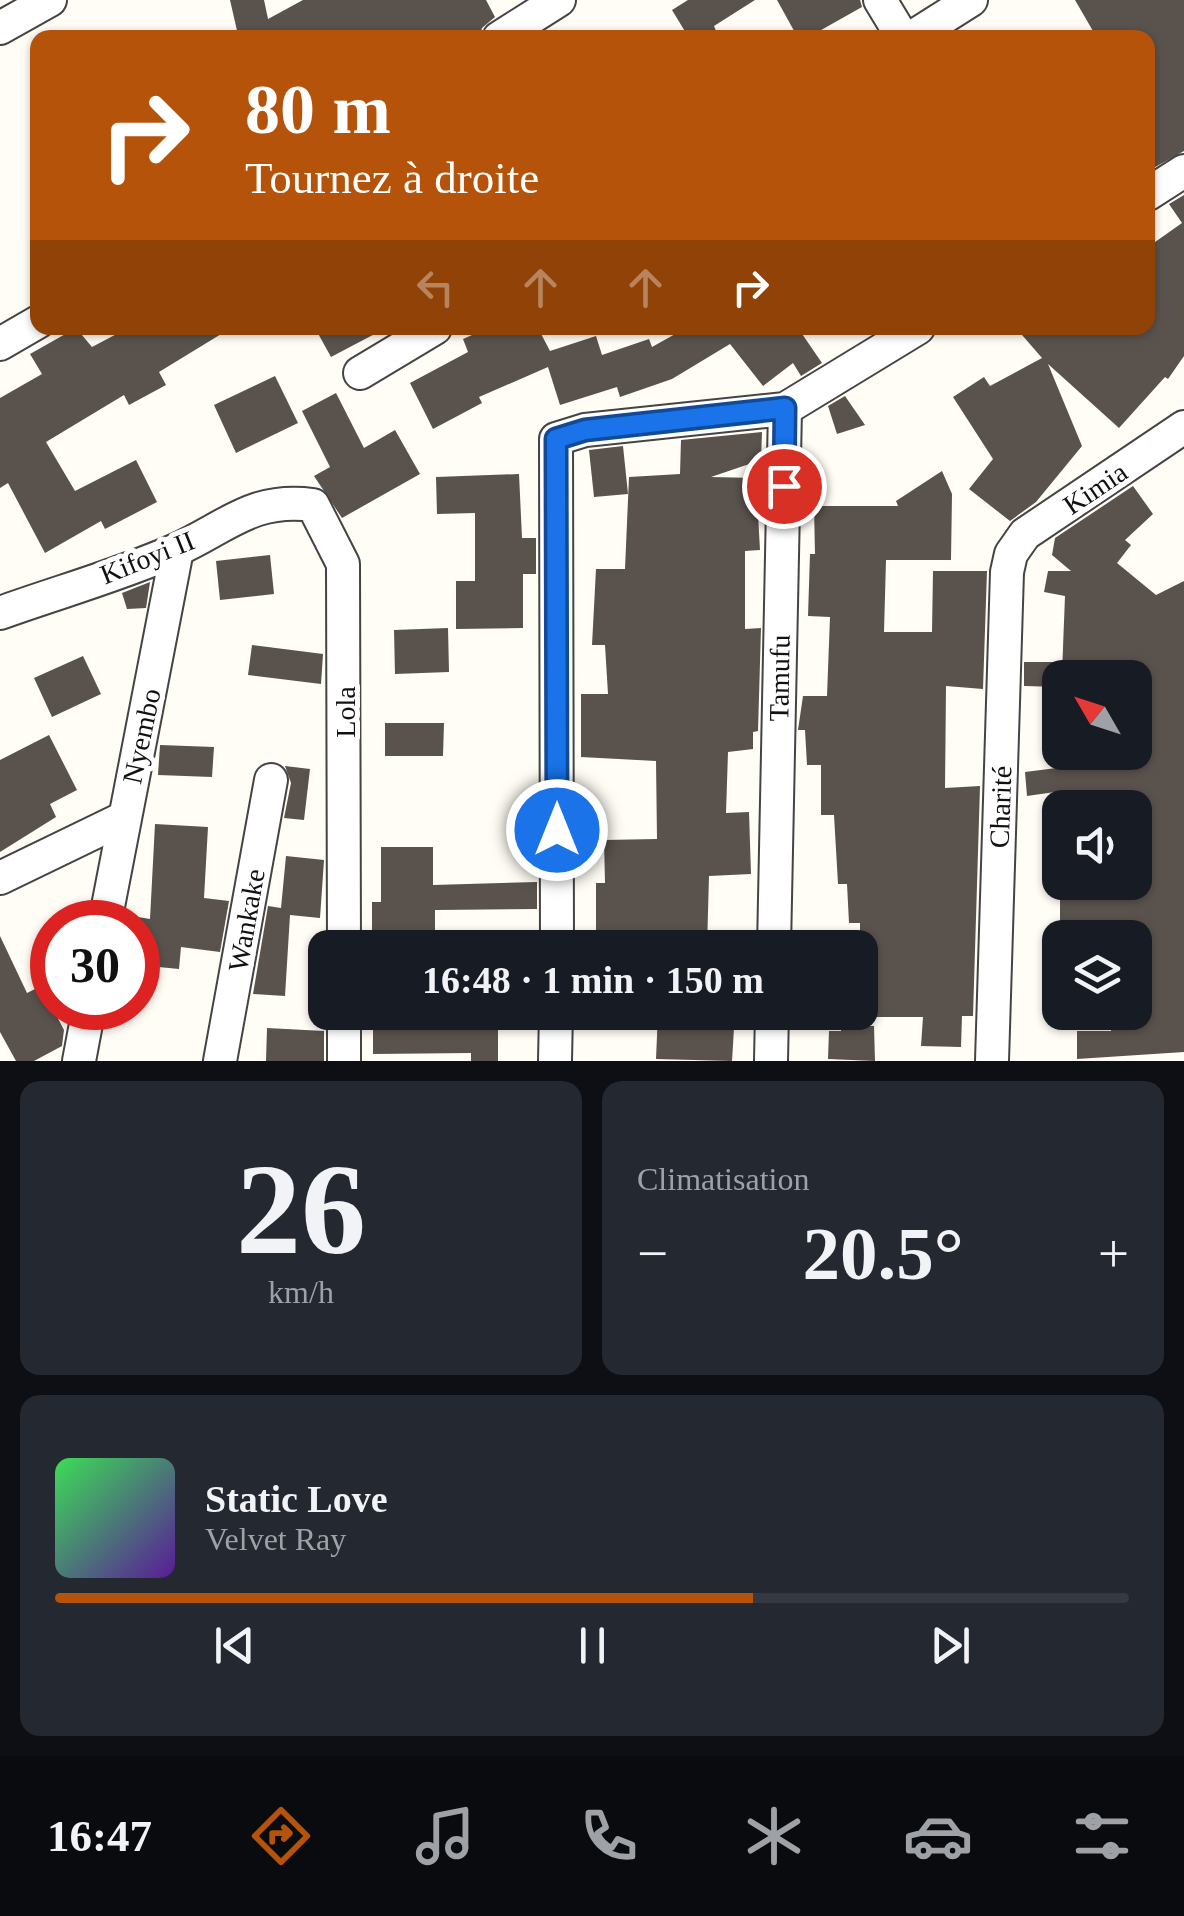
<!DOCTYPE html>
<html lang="fr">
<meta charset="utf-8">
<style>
:root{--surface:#171b24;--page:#242831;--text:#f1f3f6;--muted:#9ea1a6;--line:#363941;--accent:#b45309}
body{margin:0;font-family:Georgia,serif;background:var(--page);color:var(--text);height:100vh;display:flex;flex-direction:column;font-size:38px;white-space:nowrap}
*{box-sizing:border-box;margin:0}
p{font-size:32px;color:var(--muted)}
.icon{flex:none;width:55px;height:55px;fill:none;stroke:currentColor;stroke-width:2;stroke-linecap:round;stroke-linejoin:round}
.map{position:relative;height:1061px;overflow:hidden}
.details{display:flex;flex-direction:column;gap:20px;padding:20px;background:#0d0f14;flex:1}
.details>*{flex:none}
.banner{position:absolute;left:30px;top:30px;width:1125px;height:305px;border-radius:20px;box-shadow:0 2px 8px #0004;background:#b45309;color:#fff;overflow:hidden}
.needle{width:65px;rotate:309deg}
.buttons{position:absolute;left:1042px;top:660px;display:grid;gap:20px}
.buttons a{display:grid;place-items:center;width:110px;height:110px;border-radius:20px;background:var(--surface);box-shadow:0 2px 8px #0004;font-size:50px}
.speed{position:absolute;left:30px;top:900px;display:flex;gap:20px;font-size:50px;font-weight:700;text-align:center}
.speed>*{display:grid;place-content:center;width:130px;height:130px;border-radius:50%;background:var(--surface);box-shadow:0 2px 8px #0004;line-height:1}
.speed .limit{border:15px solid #d22;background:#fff;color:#111}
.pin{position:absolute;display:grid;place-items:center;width:85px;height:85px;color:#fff;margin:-42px;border:5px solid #fff;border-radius:50%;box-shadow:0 2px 10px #0007}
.me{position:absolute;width:110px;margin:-55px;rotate:0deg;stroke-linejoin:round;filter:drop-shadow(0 0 8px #0008)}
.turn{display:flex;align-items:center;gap:35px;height:210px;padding:0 50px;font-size:45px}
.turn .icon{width:130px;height:130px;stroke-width:2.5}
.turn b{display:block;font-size:70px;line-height:85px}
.lanes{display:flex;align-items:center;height:95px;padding:0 50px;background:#0003;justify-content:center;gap:50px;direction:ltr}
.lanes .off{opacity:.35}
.big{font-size:75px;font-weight:800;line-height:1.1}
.details .tile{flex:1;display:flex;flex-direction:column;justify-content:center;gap:15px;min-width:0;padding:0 35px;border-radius:20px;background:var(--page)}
.details .dial{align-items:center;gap:0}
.dial b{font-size:130px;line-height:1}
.song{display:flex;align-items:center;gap:30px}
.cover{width:120px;height:120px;border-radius:15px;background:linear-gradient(135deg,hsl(130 70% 55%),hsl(270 70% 35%))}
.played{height:10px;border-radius:5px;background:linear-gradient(90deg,var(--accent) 65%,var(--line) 65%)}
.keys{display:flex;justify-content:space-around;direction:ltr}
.heat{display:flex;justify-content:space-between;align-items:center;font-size:55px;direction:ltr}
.details .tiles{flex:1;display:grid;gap:20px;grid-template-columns:1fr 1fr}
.tile:last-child{grid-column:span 2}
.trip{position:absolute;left:308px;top:930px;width:570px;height:100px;border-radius:20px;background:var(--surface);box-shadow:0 2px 8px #0004;font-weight:800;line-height:100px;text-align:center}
.menu{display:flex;height:160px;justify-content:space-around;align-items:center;background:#090b0e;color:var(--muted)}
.menu .icon{width:70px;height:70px}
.menu .current{color:var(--accent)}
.menu b{font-size:45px;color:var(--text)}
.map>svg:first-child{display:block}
.building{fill:#5a524d}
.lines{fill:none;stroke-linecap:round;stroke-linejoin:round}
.minor-casing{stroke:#444;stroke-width:36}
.minor{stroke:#fff;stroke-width:32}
.route-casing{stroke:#114b97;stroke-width:25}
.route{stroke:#1a73e8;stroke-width:18}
.labels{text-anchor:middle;stroke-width:10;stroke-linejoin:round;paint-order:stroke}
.street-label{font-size:28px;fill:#111;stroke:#fff}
</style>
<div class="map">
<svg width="1184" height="1061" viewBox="0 0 1184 1061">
<rect width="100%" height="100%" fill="#fffdf5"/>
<g class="building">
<path d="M230,0H264L268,19L303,0H486L495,17L482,28L479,38H234L238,35Z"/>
<path d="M688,0H755L714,26L719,38H689L672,10Z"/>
<path d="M777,0H860L862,7L807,38H798Z"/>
<path d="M1075,0H1184V151L1148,171V38H1097Z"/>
<path d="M1184,195V356L1168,379L1165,377L1119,428L1048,364L1082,446L1036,502L1010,521L969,489L993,459L953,397L984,377L990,386L1042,358L1016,328H1148V247L1182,223L1169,204Z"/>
<path d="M76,328L92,347L128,328H231L159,372L166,385L129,405L124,395L46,442L75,491L136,460L157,502L105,529L101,521L45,553L8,483L0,488V398L42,374L30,354Z"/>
<path d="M315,328H386L331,357Z"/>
<path d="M488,328H538L550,351L596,336L602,355L649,339L652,347L686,328H798L822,363L801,376L793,363L763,386L730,344L672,379L620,397L617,387L560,405L548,367L479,397L482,403L433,429L410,383L468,352L463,339Z"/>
<path d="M275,376L298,423L236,453L214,405Z"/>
<path d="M336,393L364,448L395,430L420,474L342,518L314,476L330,467L302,411Z"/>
<path d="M845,396L865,425L837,434L828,406Z"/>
<path d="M762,432L761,460L711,477L756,478L760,550L745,551V629L761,628L758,731L753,732V749L728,752L726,813L749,812L751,874L709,876L707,948H596V883H605L604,840L657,839L656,761L581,757V694H608L605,645H592L596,569H625L629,477L680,474L681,440Z"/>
<path d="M623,446L628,494L594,497L589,450Z"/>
<path d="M942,471L952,494L951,560H886L884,632H932L933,571H987L983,689L946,686L945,788L980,786L973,1016H962L961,1047L921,1046L923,1017H860V923H849L847,884H838L834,815H821V765H807L805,730H798L803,696H827L830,617L808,616L810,554H815L814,506H898L896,501Z"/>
<path d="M519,474L522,538H536V574H523V628L456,629V581H475V513L437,514L436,477Z"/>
<path d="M1133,486L1153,514L1125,540L1131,545L1117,563L1156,595L1184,581V1052L1077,1059V1031H1111L1112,1012H1139L1143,944H1138V938H1060V882H1135V808H1056L1055,792L1027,796L1025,772L1080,765L1081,769L1135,770L1139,692H1135V678L1062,673L1065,596L1044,592L1048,571H1071L1052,555L1055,538Z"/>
<path d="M270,555L274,594L220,600L216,561Z"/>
<path d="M150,582L146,608L127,609L122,593Z"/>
<path d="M448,628L449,672L395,674L394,630Z"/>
<path d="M252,645L323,654L321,684L248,675Z"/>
<path d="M83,656L101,694L52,717L34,678Z"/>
<path d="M1024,662H1060V687L1024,686Z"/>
<path d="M385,723H444L443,756H385Z"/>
<path d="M49,735L77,790L50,804L56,817L0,852V760Z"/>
<path d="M160,745L214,747L212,777L158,775Z"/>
<path d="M285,766L310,769L304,820L284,818L291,783Z"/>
<path d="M155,824L208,827L204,898L229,901L220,952L181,947L179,969L138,965V917L150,919Z"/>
<path d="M381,847H433V885L537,882V909L435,910V948H372V902H381Z"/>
<path d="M286,856L324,860L320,918L290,915L285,996L253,994L268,906L281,908Z"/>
<path d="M0,936L27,993L41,986L64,1030L62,1046L34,1061H16L0,1032Z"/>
<path d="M404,1012H498V1061H471V1053L373,1054V1018H404Z"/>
<path d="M658,1012H735L732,1061L656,1059Z"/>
<path d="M841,1026H874L875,1061L828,1059L829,1031H841Z"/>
<path d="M267,1028L324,1031V1061H266Z"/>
</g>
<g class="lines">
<g class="minor-casing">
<g id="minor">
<path d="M880,0L903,38"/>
<path d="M0,28L50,0"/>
<path d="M499,38L559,0"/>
<path d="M911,38L971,0"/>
<path d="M1148,194L1184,171"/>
<path d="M0,344L38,322"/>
<path d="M360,373L435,328"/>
<path d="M0,613C58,592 120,575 176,550C227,527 252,497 313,505L343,564L344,948"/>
<path d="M0,878L124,818"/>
<path d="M105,922L177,550"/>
<path d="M557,948L556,439L585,430L785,409L918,328"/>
<path d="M774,948L785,409"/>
<path d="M79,1061L89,1008"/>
<path d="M220,1061L271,780"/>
<path d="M344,1061V1012"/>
<path d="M555,1061L556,1012"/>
<path d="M771,1061L772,1012"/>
<path d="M992,1061L1007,572L1011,554L1025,534L1184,427"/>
</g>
</g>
<use href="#minor" class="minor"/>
</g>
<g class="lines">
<g class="route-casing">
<path id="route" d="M557,830L556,439L585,430L785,408L784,486"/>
</g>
<use href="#route" class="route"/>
</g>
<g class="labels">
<g class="street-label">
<text transform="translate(1095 488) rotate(-34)" y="10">Kimia</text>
<text transform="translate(147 557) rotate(-22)" y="10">Kifoyi II</text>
<text transform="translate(779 678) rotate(-89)" y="10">Tamufu</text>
<text transform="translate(345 712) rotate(-90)" y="10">Lola</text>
<text transform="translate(141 736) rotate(-78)" y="10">Nyembo</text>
<text transform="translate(1000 807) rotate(-88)" y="10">Charité</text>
<text transform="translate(246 920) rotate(-80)" y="10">Wankake</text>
</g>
</g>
</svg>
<div class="buttons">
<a><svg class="needle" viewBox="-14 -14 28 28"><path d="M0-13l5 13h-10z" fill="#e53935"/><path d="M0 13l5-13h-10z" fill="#9ea1a6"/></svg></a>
<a><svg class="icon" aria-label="sound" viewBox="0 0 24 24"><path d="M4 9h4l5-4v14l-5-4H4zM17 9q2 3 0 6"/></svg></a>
<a><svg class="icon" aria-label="layers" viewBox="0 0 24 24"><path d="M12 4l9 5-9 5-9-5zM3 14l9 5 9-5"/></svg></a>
</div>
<div class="speed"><div class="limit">30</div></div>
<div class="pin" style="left:784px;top:486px;background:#d93025"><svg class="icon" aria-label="arrive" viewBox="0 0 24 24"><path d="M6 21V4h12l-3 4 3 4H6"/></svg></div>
<svg class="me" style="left:557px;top:830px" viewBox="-20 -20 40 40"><circle r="17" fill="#1a73e8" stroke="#fff" stroke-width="3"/><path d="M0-11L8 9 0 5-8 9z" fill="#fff"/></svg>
<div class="trip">16:48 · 1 min · 150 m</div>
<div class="banner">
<div class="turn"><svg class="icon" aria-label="right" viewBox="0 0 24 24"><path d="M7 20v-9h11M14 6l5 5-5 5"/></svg><div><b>80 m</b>Tournez à droite</div></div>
<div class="lanes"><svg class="icon off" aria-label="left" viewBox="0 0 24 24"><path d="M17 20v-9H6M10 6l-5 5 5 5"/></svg><svg class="icon off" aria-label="ahead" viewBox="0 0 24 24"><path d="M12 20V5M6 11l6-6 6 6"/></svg><svg class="icon off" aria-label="ahead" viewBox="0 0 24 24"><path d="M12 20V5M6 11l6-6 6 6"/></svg><svg class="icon" aria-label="right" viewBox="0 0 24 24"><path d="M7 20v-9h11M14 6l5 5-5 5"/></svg></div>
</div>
</div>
<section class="details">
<div class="tiles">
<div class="tile dial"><b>26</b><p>km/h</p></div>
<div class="tile"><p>Climatisation</p>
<div class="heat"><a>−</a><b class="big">20.5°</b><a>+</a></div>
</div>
<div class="tile">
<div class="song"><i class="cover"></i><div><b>Static Love</b><p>Velvet Ray</p></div></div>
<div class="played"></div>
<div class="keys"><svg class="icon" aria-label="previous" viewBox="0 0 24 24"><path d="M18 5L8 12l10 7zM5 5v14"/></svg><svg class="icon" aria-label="pause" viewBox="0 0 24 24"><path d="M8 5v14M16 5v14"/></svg><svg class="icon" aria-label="next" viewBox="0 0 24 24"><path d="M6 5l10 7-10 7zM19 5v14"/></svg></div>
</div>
</div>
</section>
<nav class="menu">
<b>16:47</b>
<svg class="icon current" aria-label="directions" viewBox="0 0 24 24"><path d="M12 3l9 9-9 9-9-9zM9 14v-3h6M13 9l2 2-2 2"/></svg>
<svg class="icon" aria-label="music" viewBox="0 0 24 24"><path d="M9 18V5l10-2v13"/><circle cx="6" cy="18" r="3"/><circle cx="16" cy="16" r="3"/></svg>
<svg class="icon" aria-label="phone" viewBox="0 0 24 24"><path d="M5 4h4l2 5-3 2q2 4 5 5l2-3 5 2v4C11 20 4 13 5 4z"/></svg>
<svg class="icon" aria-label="climate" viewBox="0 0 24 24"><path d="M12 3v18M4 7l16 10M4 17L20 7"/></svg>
<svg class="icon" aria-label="car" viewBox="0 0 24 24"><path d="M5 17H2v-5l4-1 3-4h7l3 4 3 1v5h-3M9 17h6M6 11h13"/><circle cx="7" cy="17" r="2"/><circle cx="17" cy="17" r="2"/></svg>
<svg class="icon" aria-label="filters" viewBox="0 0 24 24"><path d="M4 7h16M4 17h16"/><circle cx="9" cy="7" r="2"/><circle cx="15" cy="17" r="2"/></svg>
</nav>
